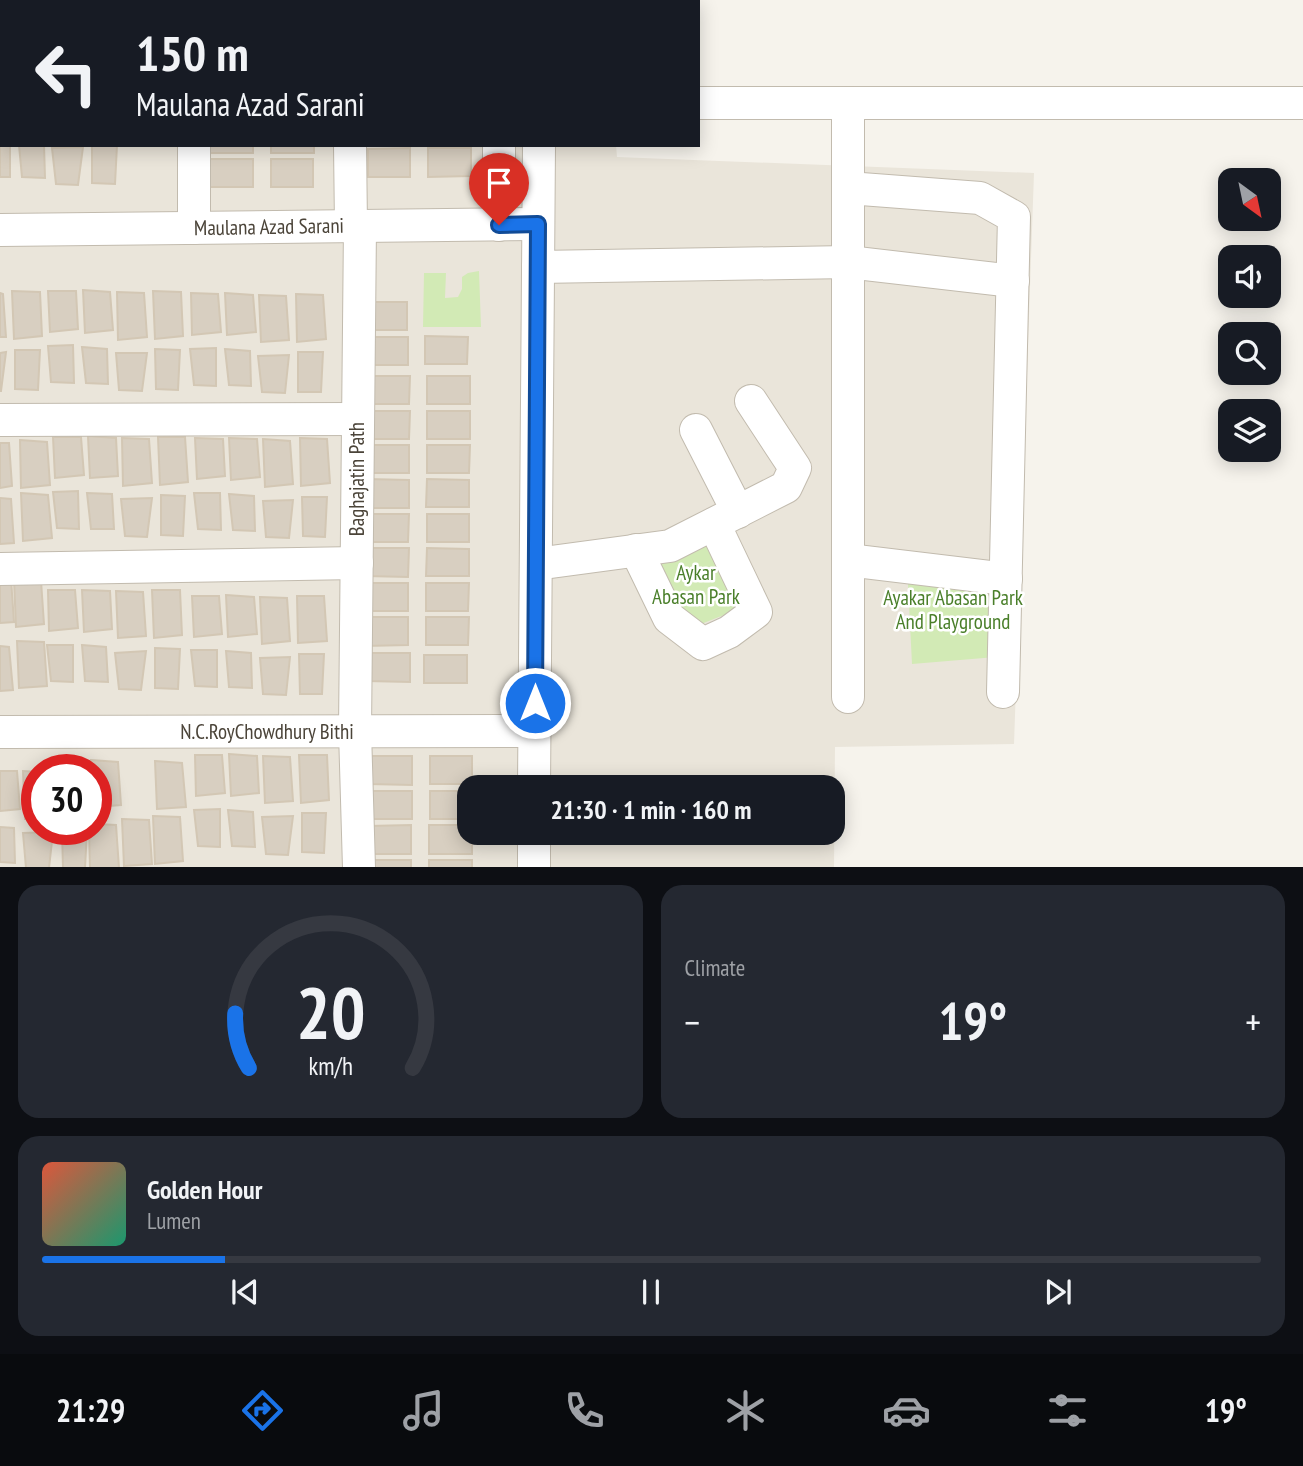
<!DOCTYPE html>
<meta charset="utf-8">
<style>
:root{--surface:#171b24;--page:#242831;--text:#f1f3f6;--muted:#9ea1a6;--line:#363941;--accent:#1a73e8}
body{margin:0;font-family:"PT Sans Narrow",sans-serif;background:var(--page);color:var(--text);height:100vh;display:flex;flex-direction:column;font-size:26px;white-space:nowrap}
*{box-sizing:border-box;margin:0}
p{font-size:23px;color:var(--muted)}
.icon{flex:none;width:38px;height:38px;fill:none;stroke:currentColor;stroke-width:2;stroke-linecap:round;stroke-linejoin:round}
.map{position:relative;height:867px;overflow:hidden}
.side{display:flex;flex-direction:column;gap:18px;padding:18px;background:#0d0f14;flex:1}
.side>*{flex:none}
.hud{position:absolute;left:0px;top:0px;width:700px;height:147px;box-shadow:0 4px 18px #0003;background:#171b24;color:var(--text);overflow:hidden}
.needle{width:46px;rotate:147deg}
.buttons{position:absolute;left:1218px;top:168px;display:grid;gap:14px}
.buttons a{display:grid;place-items:center;width:63px;height:63px;border-radius:14px;background:var(--surface);box-shadow:0 4px 18px #0003;font-size:35px}
.speed{position:absolute;left:21px;top:754px;display:flex;gap:14px;font-size:35px;font-weight:700;text-align:center}
.speed>*{display:grid;place-content:center;width:91px;height:91px;border-radius:50%;background:var(--surface);box-shadow:0 4px 18px #0003;line-height:1}
.speed .limit{border:10px solid #d22;background:#fff;color:#111}
.pin{position:absolute;display:grid;place-items:center;width:60px;height:60px;color:#fff;margin:-72px -30px;border-radius:50% 50% 50% 0;rotate:-45deg;box-shadow:0 0 7px #0007}
.pin .icon{rotate:45deg}
.me{position:absolute;width:77px;margin:-38px;rotate:0deg;stroke-linejoin:round;filter:drop-shadow(0 0 5px #0008)}
.turn{display:flex;align-items:center;gap:24px;height:147px;padding:0 21px;font-size:32px}
.turn .icon{width:91px;height:91px;stroke-width:2.5}
.turn b{display:block;font-size:49px;line-height:60px}
.big{font-size:52px;font-weight:800;line-height:1.1}
.side .widget{flex:1;display:flex;flex-direction:column;justify-content:center;gap:10px;min-width:0;padding:0 24px;border-radius:21px;background:var(--page)}
.side .dial{align-items:center;gap:0}
.dial svg{height:182px;overflow:visible;fill:none;stroke:var(--line);stroke-width:7;stroke-linecap:round;text-anchor:middle}
.dial text{fill:var(--text);stroke:none}
.song{display:flex;align-items:center;gap:21px}
.cover{width:84px;height:84px;border-radius:10px;background:linear-gradient(135deg,hsl(10 70% 55%),hsl(160 70% 35%))}
.played{height:7px;border-radius:4px;background:linear-gradient(90deg,var(--accent) 15%,var(--line) 15%)}
.keys{display:flex;justify-content:space-around;direction:ltr}
.heat{display:flex;justify-content:space-between;align-items:center;font-size:38px;direction:ltr}
.side .tiles{flex:1;display:grid;gap:18px;grid-template-columns:1fr 1fr}
.widget:last-child{grid-column:span 2}
.trip{position:absolute;left:457px;top:775px;width:388px;height:70px;border-radius:21px;background:var(--surface);box-shadow:0 4px 18px #0003;font-weight:800;line-height:70px;text-align:center}
.menu{display:flex;height:112px;justify-content:space-around;align-items:center;background:#090b0e;color:var(--muted)}
.menu .icon{width:49px;height:49px}
.menu .selected{color:var(--accent)}
.menu b{font-size:32px;color:var(--text)}
.map>svg:first-child{display:block}
.residential{fill:#eae5da;fill-rule:evenodd}
.green{fill:#d2eab5}
.building{fill:#d8cfc1;stroke:#d3c7b4;stroke-width:2}
.lines{fill:none;stroke-linecap:round;stroke-linejoin:round}
.minor-casing{stroke:#c2bbae;stroke-width:34}
.minor{stroke:#fff;stroke-width:32}
.route-casing{stroke:#114b97;stroke-width:18}
.route{stroke:#1a73e8;stroke-width:12}
.labels{text-anchor:middle;stroke-width:5;stroke-linejoin:round;paint-order:stroke}
.street-label{font-size:21px;fill:#4b4439;stroke:#fff}
.park-label{font-size:21px;fill:#4a7f2a;stroke:#fff}
</style>
<div class="map">
<svg width="1303" height="868" viewBox="0 0 1303 868">
<rect width="100%" height="100%" fill="#f6f3ec"/>
<path class="residential" d="M0,0H616V2H2V145H616L617,157L1034,173L1014,744L835,747L834,867H0ZM37,770H96V830H37ZM469,788H833V833H469Z"/>
<g class="green">
<path d="M479,271L481,327H423L424,273H446L445,298L458,297L462,289V277L468,273Z"/>
<path d="M703,517L747,606L678,633L639,547Z"/>
<path d="M997,562L996,657L912,664L907,564Z"/>
</g>
<g class="building">
<path d="M0,140H2V145H10V177H0Z"/>
<path d="M19,145H44L45,178L22,177Z"/>
<path d="M92,145H117L115,184L92,183Z"/>
<rect x="210" y="145" width="43" height="8"/>
<rect x="271" y="145" width="43" height="8"/>
<path d="M83,147L78,185L56,184L52,148Z"/>
<path d="M410,148V177H368V149Z"/>
<path d="M428,148H471V176L428,177Z"/>
<rect x="210" y="159" width="43" height="28"/>
<rect x="271" y="159" width="42" height="28"/>
<path d="M83,290L110,292L113,330L85,333Z"/>
<path d="M12,291L40,292L42,336L14,339Z"/>
<path d="M48,291H76L78,329L50,332Z"/>
<path d="M153,291L181,292L183,336L155,339Z"/>
<path d="M117,292L144,293L147,337L118,340Z"/>
<path d="M0,293L3,294L6,337H0Z"/>
<path d="M191,293L218,294L221,332L192,335Z"/>
<path d="M225,293L253,295L256,332L227,335Z"/>
<path d="M296,294L323,295L326,339L297,342Z"/>
<path d="M259,295L286,296L289,340L261,342Z"/>
<path d="M365,302H407V330H364Z"/>
<path d="M425,336L468,337L467,364H425Z"/>
<rect x="365" y="337" width="43" height="28"/>
<path d="M73,345L74,383L51,382L48,346Z"/>
<path d="M82,347L107,349L108,384L86,383Z"/>
<path d="M216,348V386L194,385L190,349Z"/>
<path d="M155,349L180,350L178,390L156,389Z"/>
<path d="M225,349L250,351L251,386L229,385Z"/>
<path d="M15,350H40L38,390L15,389Z"/>
<path d="M6,352L1,391H0V353Z"/>
<path d="M298,352H323L321,392H298Z"/>
<path d="M116,353H147L142,391L119,390Z"/>
<path d="M289,355L285,393L262,392L258,356Z"/>
<path d="M367,376H410L409,404H367Z"/>
<rect x="427" y="376" width="43" height="28"/>
<path d="M367,411H410L409,439H367Z"/>
<rect x="427" y="411" width="43" height="28"/>
<path d="M88,436L116,438L118,476L90,478Z"/>
<path d="M53,437H81L84,475L55,478Z"/>
<path d="M158,437H185L188,482L160,485Z"/>
<path d="M122,438L149,439L152,483L123,486Z"/>
<path d="M195,438L223,439L225,476L197,479Z"/>
<path d="M229,438L257,439L260,477L231,480Z"/>
<path d="M300,438L327,439L330,483L301,486Z"/>
<path d="M263,439L290,441L293,484L265,487Z"/>
<path d="M20,440L47,442L50,485L21,488Z"/>
<path d="M0,443H9L12,486L0,488Z"/>
<rect x="366" y="445" width="43" height="28"/>
<path d="M427,445H470L469,473H427Z"/>
<path d="M366,479L409,480V508H366Z"/>
<path d="M427,479L469,480V507H426Z"/>
<path d="M78,491L79,529L57,528L53,492Z"/>
<path d="M21,493L48,495L52,538L23,541Z"/>
<path d="M87,493L112,494L114,529H91Z"/>
<path d="M194,493H220L221,530L198,529Z"/>
<path d="M229,494L254,496L255,531L233,530Z"/>
<path d="M161,495L185,496L183,536L161,535Z"/>
<path d="M302,497H327L325,537L303,536Z"/>
<path d="M0,498L11,499L14,543L0,544Z"/>
<path d="M152,498L147,537L125,536L121,499Z"/>
<path d="M293,500L289,538L266,537L263,501Z"/>
<path d="M366,514H409L408,542H366Z"/>
<rect x="427" y="514" width="42" height="28"/>
<path d="M366,548H409L408,577L366,576Z"/>
<path d="M427,548L469,549V576H426Z"/>
<path d="M0,578L11,579L14,622L0,623Z"/>
<path d="M14,580L41,581L44,624L16,627Z"/>
<rect x="365" y="583" width="43" height="28"/>
<path d="M426,583H469L468,611H426Z"/>
<path d="M48,590H75L78,628L49,631Z"/>
<path d="M82,590L110,591L112,629L84,632Z"/>
<path d="M152,590H180L182,635L154,638Z"/>
<path d="M116,591L143,592L146,636L118,638Z"/>
<path d="M226,595L254,597L257,634L228,637Z"/>
<path d="M192,596H219L222,634L194,637Z"/>
<path d="M297,596H324L327,641L298,643Z"/>
<path d="M260,597L287,598L290,641L262,644Z"/>
<path d="M365,617H408V645L365,646Z"/>
<path d="M426,617H469L468,645H426Z"/>
<path d="M17,641L44,642L47,686L19,688Z"/>
<path d="M47,645H73V682L51,681Z"/>
<path d="M82,645L106,647L108,682L85,681Z"/>
<path d="M0,646L9,647L13,690L0,691Z"/>
<path d="M155,648L180,649L178,689L155,688Z"/>
<path d="M191,650H217V687L195,686Z"/>
<path d="M146,651L141,690L119,689L115,653Z"/>
<path d="M226,651L251,653L252,688L229,687Z"/>
<path d="M367,653H410V682L367,681Z"/>
<path d="M299,654H324L322,694H300Z"/>
<rect x="424" y="655" width="43" height="28"/>
<path d="M290,657L286,695L263,694L260,658Z"/>
<path d="M229,754L257,756L259,793L231,796Z"/>
<path d="M195,755H222L225,793L196,796Z"/>
<path d="M299,755H327L329,800L301,803Z"/>
<path d="M263,756L290,757L293,801L265,803Z"/>
<path d="M369,756H412V785L369,784Z"/>
<rect x="430" y="756" width="42" height="28"/>
<path d="M91,760L118,762L121,805L96,807V770H92Z"/>
<path d="M155,761L182,763L186,807L157,809Z"/>
<path d="M0,771H17L20,809L0,811Z"/>
<path d="M23,771L37,772V818L25,819Z"/>
<rect x="369" y="791" width="43" height="28"/>
<rect x="430" y="791" width="39" height="28"/>
<path d="M220,809V847L198,846L194,810Z"/>
<path d="M228,810L253,812L255,847L232,846Z"/>
<path d="M302,813H326L324,853L302,852Z"/>
<path d="M153,816L180,817L183,861L155,864Z"/>
<path d="M293,816L288,855L266,854L262,817Z"/>
<path d="M122,819L149,820L152,864L124,866Z"/>
<path d="M96,824L116,825L119,868H90L89,830H96Z"/>
<path d="M411,825V854H368L369,826Z"/>
<path d="M429,825H469V833H472V854H429Z"/>
<path d="M0,827L14,828L15,863L0,862Z"/>
<path d="M62,830H87L85,868H63Z"/>
<path d="M53,832L49,868H26L23,833Z"/>
<rect x="369" y="860" width="42" height="8"/>
<rect x="429" y="860" width="43" height="8"/>
</g>
<g class="lines">
<g class="minor-casing">
<g id="minor">
<path d="M193,0V2"/>
<path d="M347,0V2"/>
<path d="M499,0V2"/>
<path d="M540,2V0"/>
<path d="M0,66H2"/>
<path d="M698,103H1303"/>
<path d="M194,145V228"/>
<path d="M350,145L351,226"/>
<path d="M499,145V225"/>
<path d="M848,188L980,198L1014,217L1003,692"/>
<path d="M0,230L538,224"/>
<path d="M538,267L848,262L1013,281"/>
<path d="M0,420L358,419"/>
<path d="M696,430L738,512"/>
<path d="M636,550L669,618L703,644L729,632L756,612L714,524"/>
<path d="M848,560L1006,579"/>
<path d="M536,564L670,546L786,487L795,468L751,401"/>
<path d="M0,569L357,563"/>
<path d="M848,697V103"/>
<path d="M0,732L535,731"/>
<path d="M534,788L539,145"/>
<path d="M359,868L355,731L360,226"/>
<path d="M534,868V833"/>
</g>
</g>
<use href="#minor" class="minor"/>
</g>
<g class="lines">
<g class="route-casing">
<path id="route" d="M499,225L538,224L535,703"/>
</g>
<use href="#route" class="route"/>
</g>
<g class="labels">
<g class="street-label">
<text transform="translate(269 227) rotate(-1)" y="7">Maulana Azad Sarani</text>
<text transform="translate(357 479) rotate(-90)" y="7">Baghajatin Path</text>
<text x="267" y="739">N.C.RoyChowdhury Bithi</text>
</g>
<g class="park-label">
<text x="696" y="580">Aykar<tspan x="696" dy="24">Abasan Park</tspan></text>
<text x="953" y="605">Ayakar Abasan Park<tspan x="953" dy="24">And Playground</tspan></text>
</g>
</g>
</svg>
<div class="buttons">
<a><svg class="needle" viewBox="-14 -14 28 28"><path d="M0-13l5 13h-10z" fill="#e53935"/><path d="M0 13l5-13h-10z" fill="#9ea1a6"/></svg></a>
<a><svg class="icon" aria-label="sound" viewBox="0 0 24 24"><path d="M4 9h4l5-4v14l-5-4H4zM17 9q2 3 0 6"/></svg></a>
<a><svg class="icon" aria-label="search" viewBox="0 0 24 24"><circle cx="10" cy="10" r="6"/><path d="M15 15l6 6"/></svg></a>
<a><svg class="icon" aria-label="layers" viewBox="0 0 24 24"><path d="M12 4l9 5-9 5-9-5zM3 14l9 5 9-5"/></svg></a>
</div>
<div class="speed"><div class="limit">30</div></div>
<div class="pin" style="left:499px;top:225px;background:#d93025"><svg class="icon" aria-label="arrive" viewBox="0 0 24 24"><path d="M6 21V4h12l-3 4 3 4H6"/></svg></div>
<svg class="me" style="left:535px;top:703px" viewBox="-20 -20 40 40"><circle r="17" fill="#1a73e8" stroke="#fff" stroke-width="3"/><path d="M0-11L8 9 0 5-8 9z" fill="#fff"/></svg>
<div class="trip">21:30 · 1 min · 160 m</div>
<div class="hud">
<div class="turn"><svg class="icon" aria-label="left" viewBox="0 0 24 24"><path d="M17 20v-9H6M10 6l-5 5 5 5"/></svg><div><b>150 m</b>Maulana Azad Sarani</div></div>
</div>
</div>
<section class="side">
<div class="tiles">
<div class="widget dial"><svg viewBox="0 0 100 80">
<path d="M14 69A42 42 0 1 1 86 69"/>
<path d="M14 69A42 42 0 0 1 8 45" stroke="#1a73e8"/>
<text x="50" y="56" font-size="32" font-weight="700">20</text>
<text x="50" y="72" font-size="11">km/h</text>
</svg></div>
<div class="widget"><p>Climate</p>
<div class="heat"><a>−</a><b class="big">19°</b><a>+</a></div>
</div>
<div class="widget">
<div class="song"><i class="cover"></i><div><b>Golden Hour</b><p>Lumen</p></div></div>
<div class="played"></div>
<div class="keys"><svg class="icon" aria-label="previous" viewBox="0 0 24 24"><path d="M18 5L8 12l10 7zM5 5v14"/></svg><svg class="icon" aria-label="pause" viewBox="0 0 24 24"><path d="M8 5v14M16 5v14"/></svg><svg class="icon" aria-label="next" viewBox="0 0 24 24"><path d="M6 5l10 7-10 7zM19 5v14"/></svg></div>
</div>
</div>
</section>
<nav class="menu">
<b>21:29</b>
<svg class="icon selected" aria-label="directions" viewBox="0 0 24 24"><path d="M12 3l9 9-9 9-9-9zM9 14v-3h6M13 9l2 2-2 2"/></svg>
<svg class="icon" aria-label="music" viewBox="0 0 24 24"><path d="M9 18V5l10-2v13"/><circle cx="6" cy="18" r="3"/><circle cx="16" cy="16" r="3"/></svg>
<svg class="icon" aria-label="phone" viewBox="0 0 24 24"><path d="M5 4h4l2 5-3 2q2 4 5 5l2-3 5 2v4C11 20 4 13 5 4z"/></svg>
<svg class="icon" aria-label="climate" viewBox="0 0 24 24"><path d="M12 3v18M4 7l16 10M4 17L20 7"/></svg>
<svg class="icon" aria-label="car" viewBox="0 0 24 24"><path d="M5 17H2v-5l4-1 3-4h7l3 4 3 1v5h-3M9 17h6M6 11h13"/><circle cx="7" cy="17" r="2"/><circle cx="17" cy="17" r="2"/></svg>
<svg class="icon" aria-label="filters" viewBox="0 0 24 24"><path d="M4 7h16M4 17h16"/><circle cx="9" cy="7" r="2"/><circle cx="15" cy="17" r="2"/></svg>
<b>19°</b>
</nav>
